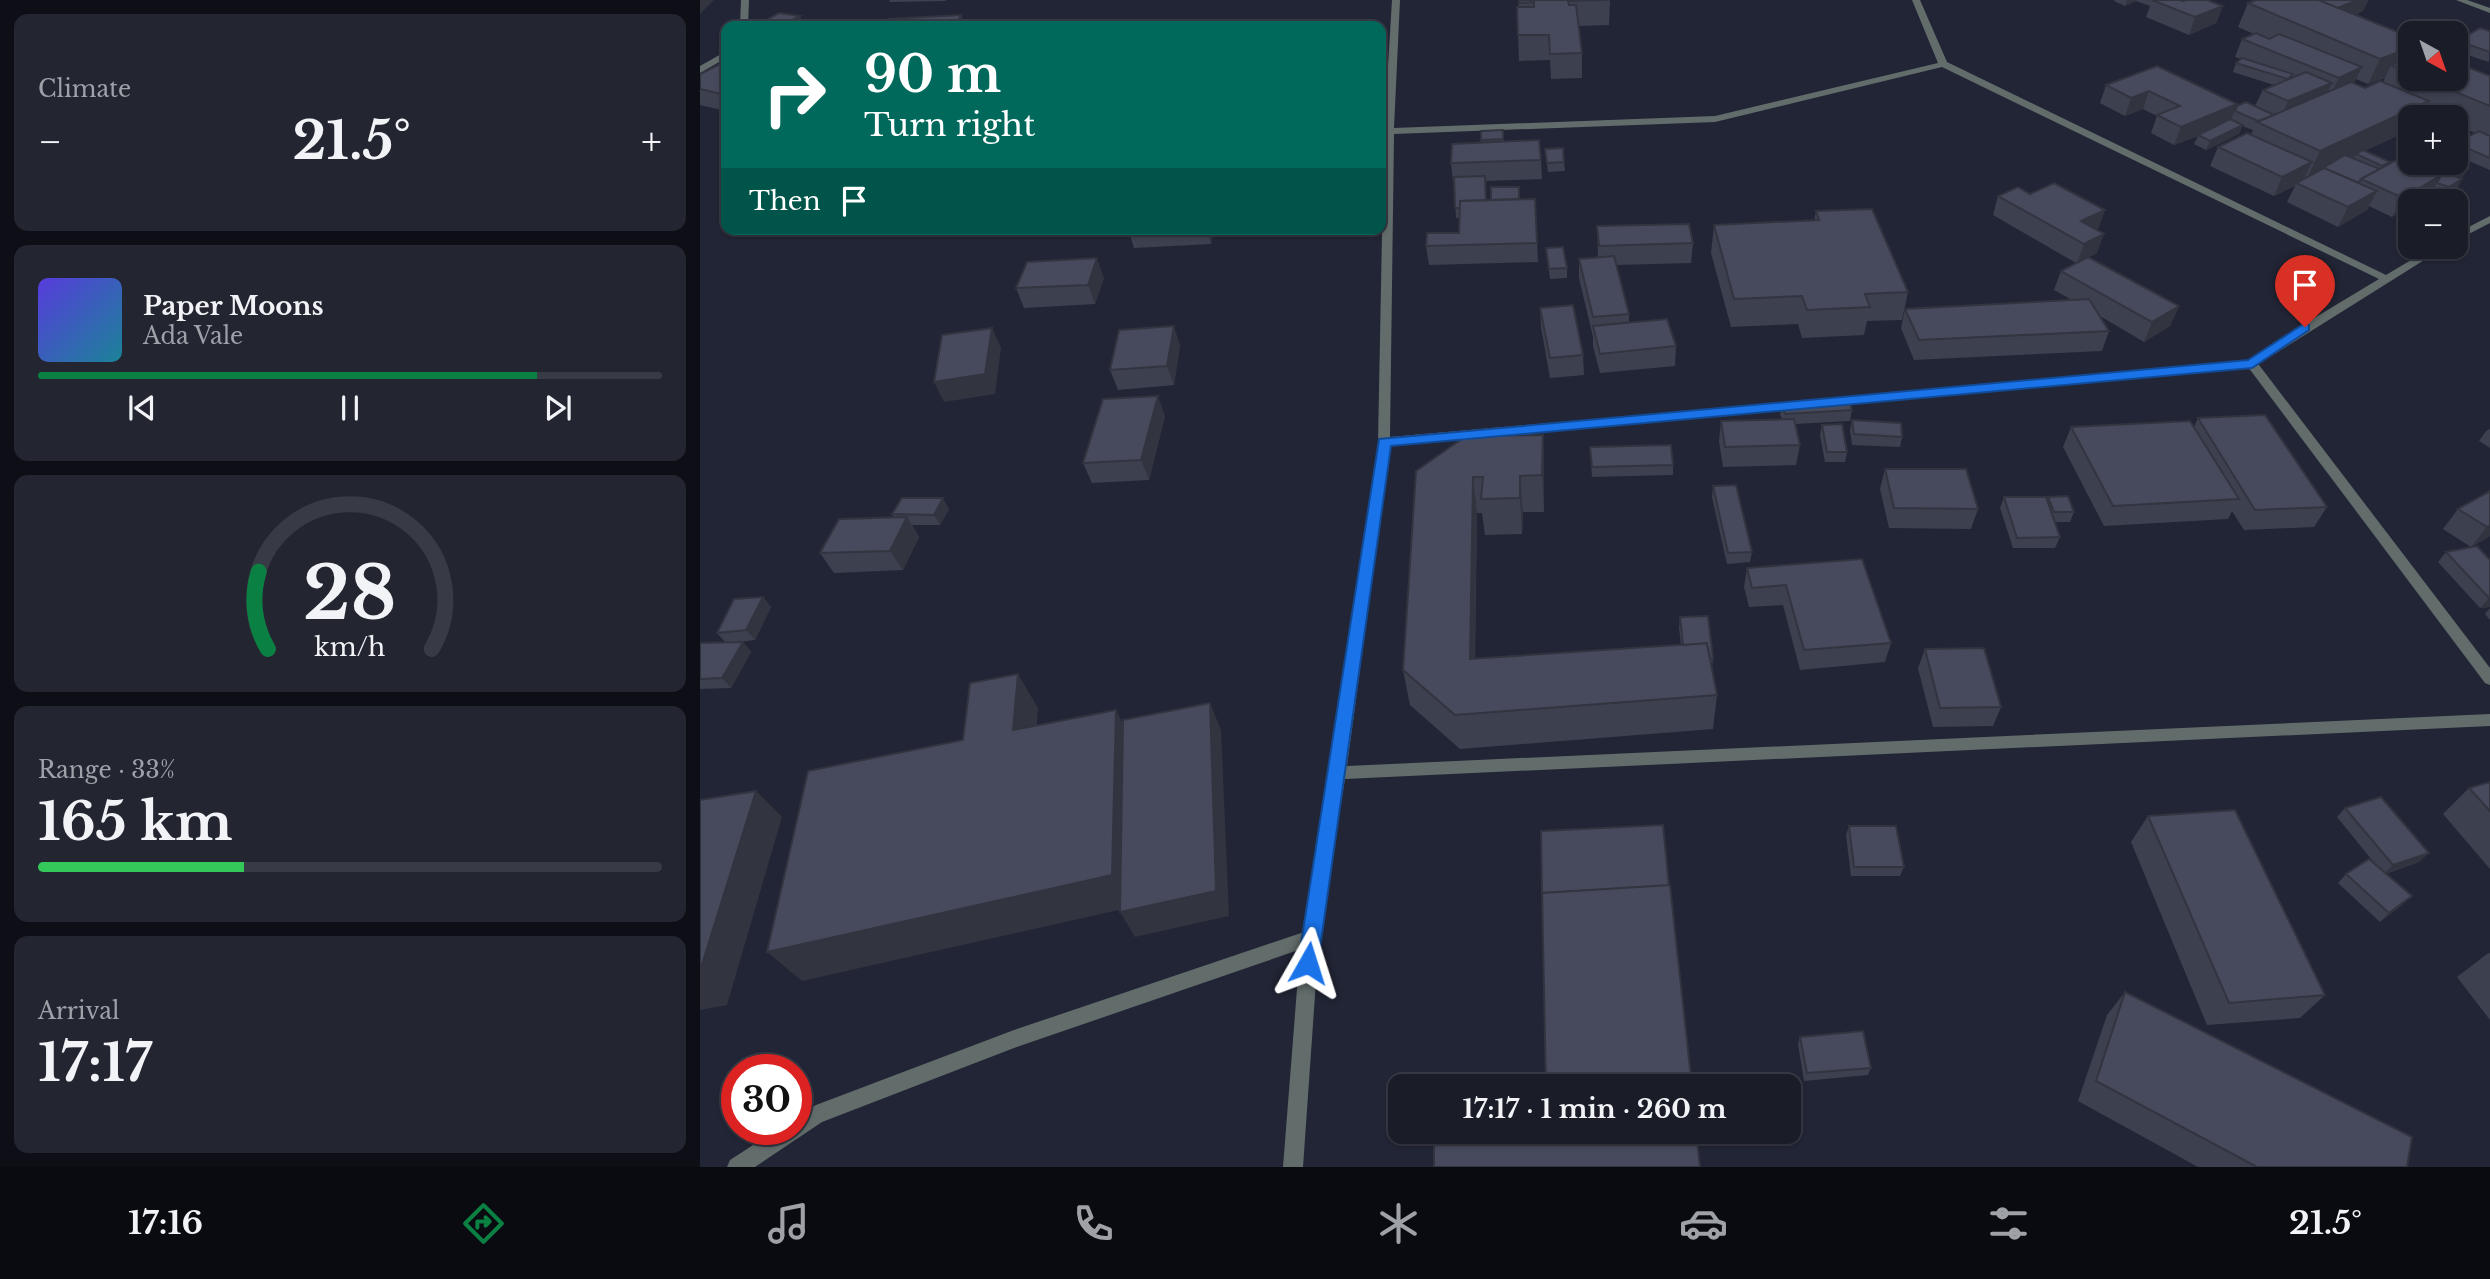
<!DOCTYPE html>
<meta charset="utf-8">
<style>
:root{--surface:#1a1c28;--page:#232530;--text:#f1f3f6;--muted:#9fa1a8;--line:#383a45;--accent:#0b8043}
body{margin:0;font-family:"Libre Baskerville",serif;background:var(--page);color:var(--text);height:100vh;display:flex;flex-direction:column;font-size:26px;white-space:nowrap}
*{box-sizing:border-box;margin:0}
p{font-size:23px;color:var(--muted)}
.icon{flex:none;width:38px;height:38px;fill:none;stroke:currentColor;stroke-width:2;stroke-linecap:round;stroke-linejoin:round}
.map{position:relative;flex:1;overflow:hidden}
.drawer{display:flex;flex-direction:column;gap:14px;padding:14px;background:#0e0f16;width:700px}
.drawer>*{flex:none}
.banner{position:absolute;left:21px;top:21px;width:665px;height:214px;border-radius:14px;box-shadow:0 2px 5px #0004,0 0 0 2px var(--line);background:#00695c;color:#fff;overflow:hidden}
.needle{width:46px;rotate:140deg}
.buttons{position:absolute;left:1698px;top:21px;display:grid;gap:14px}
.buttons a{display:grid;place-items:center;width:70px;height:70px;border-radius:14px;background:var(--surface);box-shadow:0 2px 5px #0004,0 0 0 2px var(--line);font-size:35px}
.speed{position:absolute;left:21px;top:1054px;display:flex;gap:14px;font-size:35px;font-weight:700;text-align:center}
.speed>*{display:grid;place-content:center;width:91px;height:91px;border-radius:50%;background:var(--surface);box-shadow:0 2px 5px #0004,0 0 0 2px var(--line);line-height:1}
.speed .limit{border:10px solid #d22;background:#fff;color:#111}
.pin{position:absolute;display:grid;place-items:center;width:60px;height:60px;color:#fff;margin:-72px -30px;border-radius:50% 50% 50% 0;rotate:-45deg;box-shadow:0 0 7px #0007}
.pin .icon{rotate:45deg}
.me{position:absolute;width:77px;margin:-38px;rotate:6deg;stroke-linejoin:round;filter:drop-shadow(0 0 5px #0008)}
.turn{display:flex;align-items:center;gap:24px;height:147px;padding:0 28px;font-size:32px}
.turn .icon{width:91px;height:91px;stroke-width:2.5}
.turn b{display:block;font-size:49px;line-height:60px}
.then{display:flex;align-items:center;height:66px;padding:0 28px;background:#0003;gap:14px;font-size:26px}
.big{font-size:52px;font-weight:800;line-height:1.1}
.drawer .card{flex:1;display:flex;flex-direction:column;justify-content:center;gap:10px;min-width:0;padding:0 24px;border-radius:14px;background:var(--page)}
.drawer .dial{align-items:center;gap:0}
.dial svg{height:182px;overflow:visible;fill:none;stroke:var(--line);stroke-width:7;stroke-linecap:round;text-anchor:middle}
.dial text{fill:var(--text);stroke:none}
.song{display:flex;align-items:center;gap:21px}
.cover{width:84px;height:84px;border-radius:10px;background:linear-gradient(135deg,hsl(250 70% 55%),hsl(190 70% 35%))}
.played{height:7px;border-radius:4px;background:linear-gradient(90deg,var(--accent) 80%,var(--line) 80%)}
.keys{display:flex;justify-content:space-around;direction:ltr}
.heat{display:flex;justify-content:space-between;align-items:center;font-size:38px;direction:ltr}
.charge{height:10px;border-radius:5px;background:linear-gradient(90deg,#34c759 33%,var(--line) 0)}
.trip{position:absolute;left:688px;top:1074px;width:413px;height:70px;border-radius:14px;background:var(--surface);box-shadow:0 2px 5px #0004,0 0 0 2px var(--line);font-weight:800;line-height:70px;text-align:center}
.menu{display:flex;height:112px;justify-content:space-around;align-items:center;background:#0a0b10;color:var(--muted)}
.menu .icon{width:49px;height:49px}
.menu .selected{color:var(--accent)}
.menu b{font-size:32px;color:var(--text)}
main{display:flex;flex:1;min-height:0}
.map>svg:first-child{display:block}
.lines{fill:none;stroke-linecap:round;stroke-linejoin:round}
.lane{fill:#626d6b;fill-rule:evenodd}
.street{fill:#626d6b;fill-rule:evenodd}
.wall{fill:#3d404f;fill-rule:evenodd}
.shaded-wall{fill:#323440}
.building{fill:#474a5c;stroke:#323440;stroke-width:2}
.route{fill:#1a73e8;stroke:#114b97;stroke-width:2}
</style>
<main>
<section class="drawer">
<div class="card"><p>Climate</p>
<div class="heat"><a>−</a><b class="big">21.5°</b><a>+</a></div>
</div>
<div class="card">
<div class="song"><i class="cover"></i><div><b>Paper Moons</b><p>Ada Vale</p></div></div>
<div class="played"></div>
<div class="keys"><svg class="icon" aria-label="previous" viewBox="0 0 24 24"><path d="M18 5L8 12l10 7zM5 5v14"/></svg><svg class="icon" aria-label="pause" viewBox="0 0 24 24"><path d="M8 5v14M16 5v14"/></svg><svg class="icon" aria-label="next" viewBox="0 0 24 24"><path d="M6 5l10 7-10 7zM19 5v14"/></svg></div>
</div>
<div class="card dial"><svg viewBox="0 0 100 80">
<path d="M14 69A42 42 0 1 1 86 69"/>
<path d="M14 69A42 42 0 0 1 10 35" stroke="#0b8043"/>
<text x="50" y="56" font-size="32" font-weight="700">28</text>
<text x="50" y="72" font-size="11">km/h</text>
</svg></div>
<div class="card"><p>Range · 33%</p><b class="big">165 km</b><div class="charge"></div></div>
<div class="card"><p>Arrival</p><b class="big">17:17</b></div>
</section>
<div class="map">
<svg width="1790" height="1167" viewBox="0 0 1790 1167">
<rect width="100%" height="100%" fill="#222535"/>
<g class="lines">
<g class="lane">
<path d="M41,0H49L48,26H40Z"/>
<path d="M23,53H26V58L0,73V66Z"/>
<path d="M1552,360L1556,361L1790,668V685L1785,683L1548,367L1546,364Z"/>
<path d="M610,930L616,932L619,938L616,944L314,1048L122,1122L55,1167H27L30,1160L78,1129H96V1116L116,1105L314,1030Z"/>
</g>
<g class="street">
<path d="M692,0H700L694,128L1015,116L1238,63L1212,0H1220L1247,62L1686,275L1733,247H1745L1552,368L690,446L647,766L1790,714V726L645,779L619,938L603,1167H583L601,938L630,773L678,442L684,131ZM1242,67L1679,279L1581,338L1549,361L690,437L694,134L1015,122Z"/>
<path d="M1756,0H1767L1790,8V13Z"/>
<path d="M1790,216V223L1755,241V234Z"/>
</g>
</g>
<g class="wall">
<path d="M189,0H246L245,1L190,2Z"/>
<path d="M818,0H910L909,25L879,26L882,53V78L851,79L850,60L819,61L817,7H819Z"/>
<path d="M1415,0H1481L1523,6L1516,23L1489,35L1446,17L1450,6L1436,1L1425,6L1414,1Z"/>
<path d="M1548,3L1663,11L1655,15L1710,37V79H1755L1790,76V170L1755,155V143L1775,133L1755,124V117H1739L1724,111L1665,151L1688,164L1710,163L1732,167L1733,165L1769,168L1761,179L1757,189L1744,197L1732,192L1731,194L1718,201H1710V206L1692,217L1669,206L1667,210L1638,227L1587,202L1595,186L1574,196L1510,166L1518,147L1551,135L1553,130L1542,126L1539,134L1506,150L1494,144L1498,136L1474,145L1451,133L1457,116L1443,109L1425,116L1400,103L1406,85L1457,66L1537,106H1555L1563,90L1574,85L1533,72L1536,63L1541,59L1535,57L1542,39L1554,34L1538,27ZM1685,78L1683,82L1665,88L1654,83L1656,79L1668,84Z"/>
<path d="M1790,31L1789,62L1755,51V46L1758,41Z"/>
<path d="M26,65V111L0,105V74Z"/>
<path d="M803,130L804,142L841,160L842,179L786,181V200L835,199L838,262L729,265L726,246L759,233V218H756L754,182H753L751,163L781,143V131Z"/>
<path d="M845,149L864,162L865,171L848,172Z"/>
<path d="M1330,194L1405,210L1398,229L1397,230V253L1389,257L1479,306L1470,326L1444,342L1400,316L1409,331L1402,351L1214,360L1201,328L1205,309L1372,300L1354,290L1361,271L1376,263L1293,215L1298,196Z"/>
<path d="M1116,211L1208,292L1202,320L1167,321L1164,335L1102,338L1098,324L1031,327L1011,253L1014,225L1114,221Z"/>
<path d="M897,226L993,243L991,263L916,265L929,314V323L976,346L975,366L900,373L893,346V337L879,278V259L898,257Z"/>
<path d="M428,229H514L511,244L434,248Z"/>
<path d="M846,248L867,268V278L850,279Z"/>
<path d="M404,278L395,304L324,308L316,288Z"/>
<path d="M840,308L883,355L884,375L850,378L841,327Z"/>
<path d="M480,345L474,385L418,390L410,370Z"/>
<path d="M1082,405L1152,410L1150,421L1095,424L1100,445L1096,465L1023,467L1019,441L1021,421L1082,419L1080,415Z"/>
<path d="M465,416L449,480L392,483L383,463Z"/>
<path d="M1498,418L1627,507L1614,527L1544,530L1532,511L1528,519L1404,526L1363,447L1371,427H1494Z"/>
<path d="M1152,420L1202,437L1200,447L1152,445L1150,430Z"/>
<path d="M1122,425L1147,452L1145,462H1125L1120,435Z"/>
<path d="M1790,429V448L1779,441L1786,431Z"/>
<path d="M843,435L844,471V512H823L822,534L785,535L782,513H777L775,658L981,645L979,627L980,617L1013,658L1012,668L1017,695L1013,729L760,749L710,705L703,670L716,471Z"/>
<path d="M890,447L973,465V475L892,477Z"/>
<path d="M1185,469L1278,509L1271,529L1189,528L1180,489Z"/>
<path d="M1013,486L1052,552L1050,562L1027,564L1012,497Z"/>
<path d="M1790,491V536L1771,547L1790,560V607L1780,608L1738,562L1746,552L1771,547L1743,529L1758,509Z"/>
<path d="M1304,497L1347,500L1348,497L1374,512L1370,522H1354L1360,537L1355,548H1313L1300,508Z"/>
<path d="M249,509L240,525H212L219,537L203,570L134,573L120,553L194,518L192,514Z"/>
<path d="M1162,559L1191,643L1185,662L1100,670L1083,605L1049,607L1044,587L1047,568Z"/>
<path d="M63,597L71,607L55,640L38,642H43L51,652L31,688L0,689V643L25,642L17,633Z"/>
<path d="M1790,608V620L1785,614Z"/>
<path d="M1225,649L1301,707L1293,726L1233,727L1218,668Z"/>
<path d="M1790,782V869L1743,814L1769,788Z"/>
<path d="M1645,808L1719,862L1686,874L1702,905L1680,922L1638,883L1646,874L1676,865L1637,817Z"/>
<path d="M1448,816L1625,995L1600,1018L1507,1025L1431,842Z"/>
<path d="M1149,826L1204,867L1200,876H1151L1146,835Z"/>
<path d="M1790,953V1020L1757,977L1787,954Z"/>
<path d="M1425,992L1707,1167H1498L1378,1101L1407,1015Z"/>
<path d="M1100,1037L1171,1068L1168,1075L1104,1081L1098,1044Z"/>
</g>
<g class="shaded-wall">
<path d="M0,0H14L0,14Z"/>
<path d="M1427,0H1437L1425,6Z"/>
<path d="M1657,0H1669L1663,11L1624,27L1632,10Z"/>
<path d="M1523,6L1516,23L1489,35L1495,17Z"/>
<path d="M261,15L266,26H255Z"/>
<path d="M100,16L104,25L101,26H81Z"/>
<path d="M117,20L120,26H110Z"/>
<path d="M1710,48V68L1691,65L1685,78L1668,84L1680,59Z"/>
<path d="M1662,67L1653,85L1630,96L1639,78Z"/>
<path d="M1632,83L1623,101L1580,119L1588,101Z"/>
<path d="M1449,91L1443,109L1425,116L1431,98Z"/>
<path d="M1729,101L1721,117H1710V130L1657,155L1656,154L1655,156L1607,178L1620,151Z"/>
<path d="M1537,104L1530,123L1474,145L1481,127Z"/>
<path d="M1543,125L1539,134L1506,150L1510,141Z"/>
<path d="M1612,162L1603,181L1596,183L1595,186L1574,196L1582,177Z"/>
<path d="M1769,168L1763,177L1753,184L1759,175Z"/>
<path d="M1741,175L1731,194L1718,201H1710V206L1692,217L1703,198Z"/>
<path d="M1762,179L1757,189L1744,197L1749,187Z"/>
<path d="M1677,191L1667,210L1638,227L1648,207Z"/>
<path d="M1405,210L1398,229L1377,240L1381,221Z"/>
<path d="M507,229H514L511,244Z"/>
<path d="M1404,234L1397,253L1377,263L1384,244Z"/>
<path d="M397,258L404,278L395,304L388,285Z"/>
<path d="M1479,306L1470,326L1444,342L1452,322Z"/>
<path d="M474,326L480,345L474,385L467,366Z"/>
<path d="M292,328L301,348L295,394L244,402L234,382Z"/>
<path d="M458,396L465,416L449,480L441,460Z"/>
<path d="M843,435L844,471V512L842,475Z"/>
<path d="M820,476L823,512L822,534L820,498Z"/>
<path d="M773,477L777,513L774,693L770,659Z"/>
<path d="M243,498L249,509L240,525L234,515Z"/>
<path d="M207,517L219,537L203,570L190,551Z"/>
<path d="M1790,526V536L1771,547L1787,527Z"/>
<path d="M63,597L71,607L55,640L46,630Z"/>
<path d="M1789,598H1790V607L1780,608Z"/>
<path d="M43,642L51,652L31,688L22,678Z"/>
<path d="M318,674L338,708L334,764L313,730Z"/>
<path d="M510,703L521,730L529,916L435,937L420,912Z"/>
<path d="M416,710L433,744L432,907L102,981L67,952Z"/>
<path d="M56,791L82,817L27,1005L0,1010V971Z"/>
<path d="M1729,853L1719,862L1684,874L1693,865Z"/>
<path d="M1712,896L1702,905L1680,922L1689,913Z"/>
</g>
<g class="building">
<path d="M819,0H910L868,1L869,5H876L882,53L850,54L849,35H818L817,7H834V2L819,3Z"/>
<path d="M1452,0H1480L1483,1L1487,0H1507L1523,6L1495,17Z"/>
<path d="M1556,0H1619L1710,37V48L1680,59L1548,3Z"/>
<path d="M1619,0H1657L1638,8Z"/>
<path d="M79,13L100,16L81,26H68L57,25Z"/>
<path d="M261,15L255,26H183L188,19Z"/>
<path d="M96,20H117L110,26H89Z"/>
<path d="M1780,28L1790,31V52L1758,41Z"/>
<path d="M1556,33L1569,39L1579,34L1662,67L1639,78L1542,39Z"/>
<path d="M1542,58L1593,74L1588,79L1536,63Z"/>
<path d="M1710,58V73L1691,65Z"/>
<path d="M1755,62L1790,76V106L1724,79H1755Z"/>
<path d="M20,64L26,65V95L0,89V74Z"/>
<path d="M1457,66L1537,104L1481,127L1457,115L1480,106L1449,91L1431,98L1406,85Z"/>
<path d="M1606,72L1632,83L1588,101L1563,90Z"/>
<path d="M1680,81L1729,101L1620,151L1557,122L1651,82L1665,88Z"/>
<path d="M1546,102L1574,115L1558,121L1535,111L1537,106Z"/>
<path d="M1530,119L1543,125L1510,141L1498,135Z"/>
<path d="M803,130V139L781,140V131Z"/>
<path d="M1779,131L1790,136V158L1755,143Z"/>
<path d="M1547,133L1612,162L1582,177L1518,147Z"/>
<path d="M839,140L841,160L751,163L752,144Z"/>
<path d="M863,148L864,162L847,163L845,149Z"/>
<path d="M1663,150L1690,162L1682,166L1656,154Z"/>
<path d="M1645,155L1680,169L1661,179L1659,183L1623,168Z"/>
<path d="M1700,158L1710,162V163H1712L1741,175L1703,198L1661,179Z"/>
<path d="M1755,162L1769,168L1759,175L1733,165L1736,163Z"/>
<path d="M1717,163H1722L1762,179L1749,187L1737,183L1741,175L1715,164Z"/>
<path d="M1624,168L1677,191L1648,207L1596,183Z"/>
<path d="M785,176L786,200L760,201V208H755L754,177Z"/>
<path d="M1354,183L1405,210L1381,221L1404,234L1384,244L1298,196L1318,187L1330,194Z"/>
<path d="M791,187H819V199L791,200Z"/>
<path d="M835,199L837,243L726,246L727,233H759L760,201Z"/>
<path d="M1172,209L1208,292L1165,294L1170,307L1107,310L1102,296L1034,299L1014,225L1119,220L1116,211Z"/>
<path d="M989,224L993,243L899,246L897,226Z"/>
<path d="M863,247L867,268L849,269L846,248Z"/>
<path d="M914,256L929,314L893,317L879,259Z"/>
<path d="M1388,257L1479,306L1452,322L1361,271Z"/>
<path d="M397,258L388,285L316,288L327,262Z"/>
<path d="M1389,299L1409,331L1219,340L1205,309Z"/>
<path d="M873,305L883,355L850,358L840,308Z"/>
<path d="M967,319L976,346L900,354L893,326Z"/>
<path d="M474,326L467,366L410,370L419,330Z"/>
<path d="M292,328L285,374L234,382L242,335Z"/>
<path d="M458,396L441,460L383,463L403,399Z"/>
<path d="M1149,401L1152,410L1085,414L1082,405Z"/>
<path d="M1565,415L1627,507L1555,510L1498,418Z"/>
<path d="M1094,419L1100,445L1025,447L1021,421Z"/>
<path d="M1152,420L1201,423L1202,437L1154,434Z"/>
<path d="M1490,421L1539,499L1413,506L1371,427Z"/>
<path d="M1142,424L1147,452H1127L1122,425Z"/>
<path d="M843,435L842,475L820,476V498L781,499L783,477H773L770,659L1007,643L1017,695L755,715L703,670L716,471L766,436Z"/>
<path d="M971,445L973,465L892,467L890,447Z"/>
<path d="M1185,469H1266L1278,509L1194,508Z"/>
<path d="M1036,485L1052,552L1028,553L1013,486Z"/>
<path d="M1790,491V526L1787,527L1758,509Z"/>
<path d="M1368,496L1374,512H1354L1348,497Z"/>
<path d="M1304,497H1346L1360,537L1317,538Z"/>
<path d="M202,498H243L234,515L192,514Z"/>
<path d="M207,517L190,551L120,553L139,519Z"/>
<path d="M1777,546L1790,560V598H1789L1746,552Z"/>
<path d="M1162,559L1191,643L1104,650L1086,585L1052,588L1047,568Z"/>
<path d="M63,597L46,630L17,633L34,599Z"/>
<path d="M1008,616L1013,658H1010L1007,643L983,645L980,617Z"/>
<path d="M43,642L22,678L0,679V643Z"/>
<path d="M1284,648L1301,707L1240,708L1225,649Z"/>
<path d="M318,674L313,730L416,710L412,875L67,952L108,771L263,740L270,683Z"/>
<path d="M510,703L516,891L420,912L423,720Z"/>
<path d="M1790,782V811L1769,788Z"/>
<path d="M56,791L0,971V800Z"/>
<path d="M1681,797L1729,853L1693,865L1645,808Z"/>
<path d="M1535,810L1625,995L1529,1003L1448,816Z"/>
<path d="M963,825L969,886L842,893L841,831Z"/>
<path d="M1149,826H1196L1204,867H1154Z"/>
<path d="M1669,859L1712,896L1689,913L1646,874Z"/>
<path d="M970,885L992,1087H846L842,893Z"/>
<path d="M1425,992L1712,1137L1707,1167H1557L1396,1081Z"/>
<path d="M1163,1031L1171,1068L1107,1073L1100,1037Z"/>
<path d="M734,1132H996L1000,1167H734Z"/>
</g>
<path class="route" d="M1605,323L1609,325V330L1552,368L691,446L618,963L615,970L608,973L601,970L598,963L679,439L1548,360Z"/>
</svg>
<div class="buttons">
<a><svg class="needle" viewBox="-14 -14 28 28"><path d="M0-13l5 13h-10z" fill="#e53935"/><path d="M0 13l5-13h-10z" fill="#9fa1a8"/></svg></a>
<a>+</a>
<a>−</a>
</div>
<div class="speed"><div class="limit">30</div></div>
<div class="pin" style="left:1605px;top:327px;background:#d93025"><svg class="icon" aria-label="arrive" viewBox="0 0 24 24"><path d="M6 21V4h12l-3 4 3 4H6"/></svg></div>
<svg class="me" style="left:608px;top:963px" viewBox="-20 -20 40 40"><path d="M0-17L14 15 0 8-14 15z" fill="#1a73e8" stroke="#fff" stroke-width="4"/></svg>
<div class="trip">17:17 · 1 min · 260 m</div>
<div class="banner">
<div class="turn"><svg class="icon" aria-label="right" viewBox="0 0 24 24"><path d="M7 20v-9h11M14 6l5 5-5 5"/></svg><div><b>90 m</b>Turn right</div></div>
<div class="then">Then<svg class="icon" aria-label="arrive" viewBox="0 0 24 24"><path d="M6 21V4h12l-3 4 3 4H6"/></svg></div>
</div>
</div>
</main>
<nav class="menu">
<b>17:16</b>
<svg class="icon selected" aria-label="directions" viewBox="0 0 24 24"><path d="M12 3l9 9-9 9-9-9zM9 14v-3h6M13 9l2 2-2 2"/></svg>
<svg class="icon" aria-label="music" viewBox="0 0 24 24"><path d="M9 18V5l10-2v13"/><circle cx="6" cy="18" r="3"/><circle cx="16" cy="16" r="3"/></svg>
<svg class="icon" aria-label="phone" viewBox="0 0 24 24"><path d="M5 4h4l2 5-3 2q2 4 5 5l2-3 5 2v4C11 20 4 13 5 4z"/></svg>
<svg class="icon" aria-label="climate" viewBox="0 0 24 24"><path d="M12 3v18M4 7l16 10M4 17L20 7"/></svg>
<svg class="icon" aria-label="car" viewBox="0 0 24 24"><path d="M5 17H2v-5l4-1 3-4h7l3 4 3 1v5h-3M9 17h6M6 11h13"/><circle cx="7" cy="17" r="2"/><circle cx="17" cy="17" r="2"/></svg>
<svg class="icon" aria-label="filters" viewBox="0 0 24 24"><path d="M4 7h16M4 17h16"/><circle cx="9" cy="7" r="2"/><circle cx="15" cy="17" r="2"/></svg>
<b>21.5°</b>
</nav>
